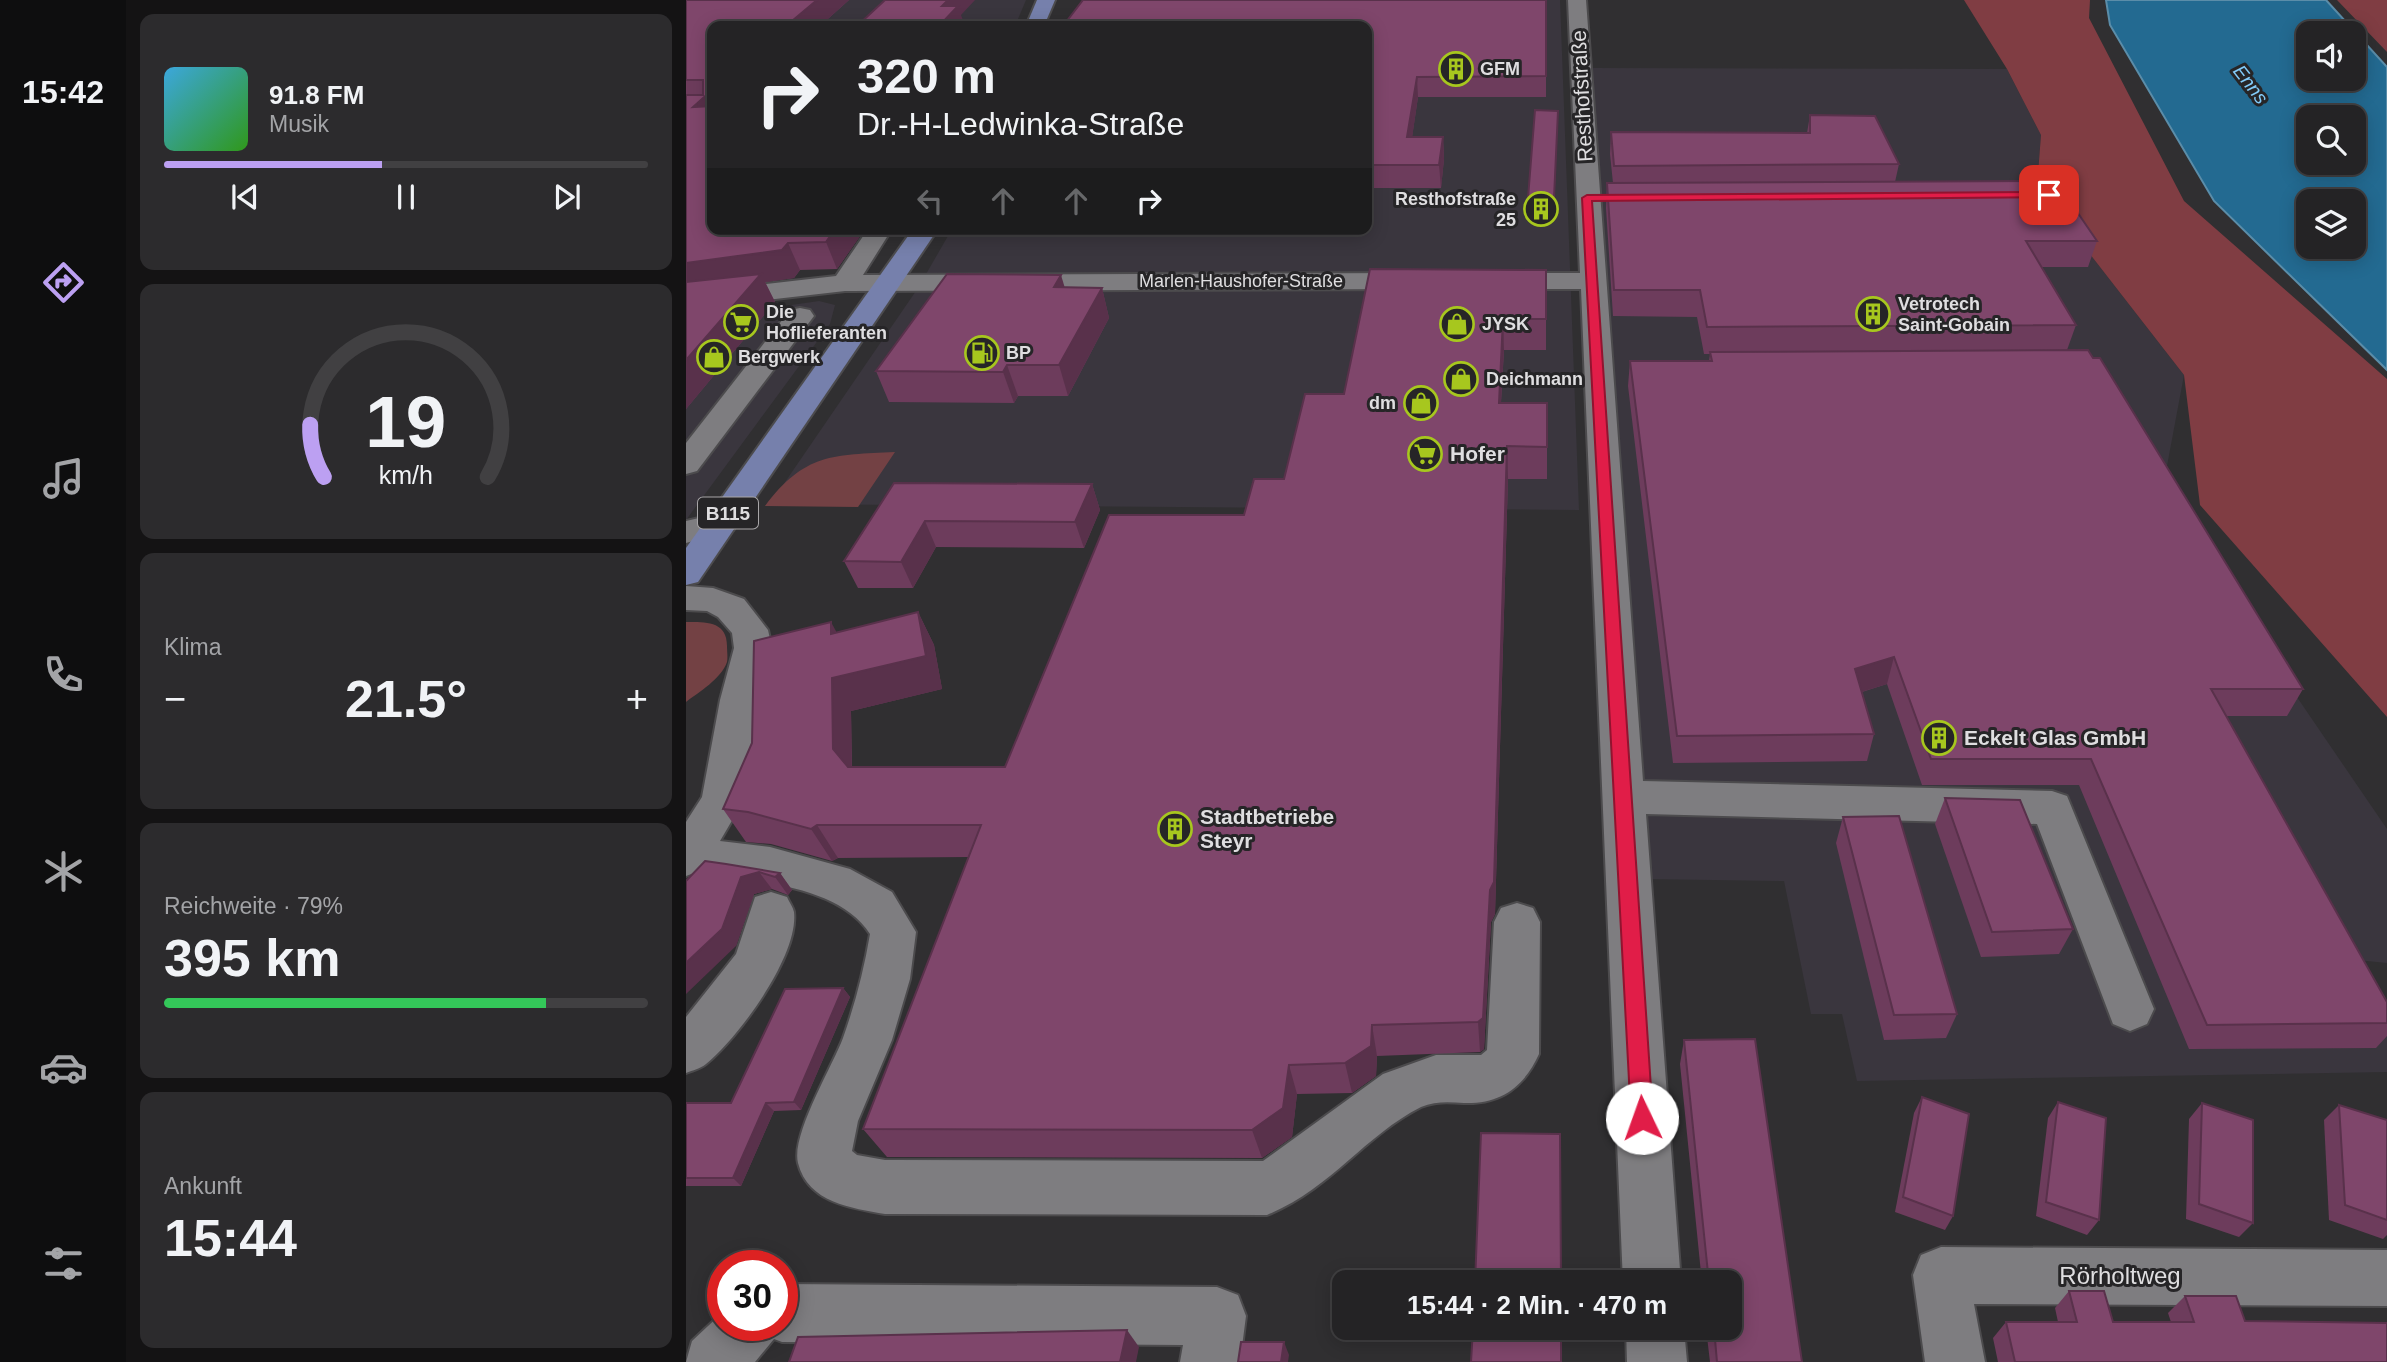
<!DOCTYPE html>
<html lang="de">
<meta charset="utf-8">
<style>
:root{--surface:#242325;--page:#2c2b2d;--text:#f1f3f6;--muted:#a3a4a7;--line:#414042;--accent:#bca0f2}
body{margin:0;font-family:Arial,sans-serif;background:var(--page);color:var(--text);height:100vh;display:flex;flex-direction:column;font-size:26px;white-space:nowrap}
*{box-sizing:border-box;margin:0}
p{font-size:23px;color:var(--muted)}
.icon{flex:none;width:38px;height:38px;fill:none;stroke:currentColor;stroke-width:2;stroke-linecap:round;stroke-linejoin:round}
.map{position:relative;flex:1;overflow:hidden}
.details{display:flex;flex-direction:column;gap:14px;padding:14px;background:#141314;width:560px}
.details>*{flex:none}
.hud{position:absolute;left:21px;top:21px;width:665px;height:214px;border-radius:14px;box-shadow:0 4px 18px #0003,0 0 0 2px var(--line);background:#242325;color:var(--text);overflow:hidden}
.tools{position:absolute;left:1610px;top:21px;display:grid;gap:14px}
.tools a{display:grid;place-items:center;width:70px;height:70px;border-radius:14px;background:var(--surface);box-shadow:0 4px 18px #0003,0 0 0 2px var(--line);font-size:35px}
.speed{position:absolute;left:21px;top:1250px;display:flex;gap:14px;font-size:35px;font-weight:700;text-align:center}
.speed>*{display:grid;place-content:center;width:91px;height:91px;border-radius:50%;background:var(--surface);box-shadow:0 4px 18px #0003,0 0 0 2px var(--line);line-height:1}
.speed .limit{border:10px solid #d22;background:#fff;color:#111}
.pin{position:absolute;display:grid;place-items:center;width:60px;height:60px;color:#fff;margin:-30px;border-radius:14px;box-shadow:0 4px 10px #0006}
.me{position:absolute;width:77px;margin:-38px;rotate:357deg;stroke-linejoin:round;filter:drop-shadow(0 0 5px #0008)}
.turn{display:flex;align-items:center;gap:24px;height:147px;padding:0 35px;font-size:32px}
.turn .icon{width:91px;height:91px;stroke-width:2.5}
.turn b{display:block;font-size:49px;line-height:60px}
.lanes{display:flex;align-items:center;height:66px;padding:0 35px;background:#0003;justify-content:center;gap:35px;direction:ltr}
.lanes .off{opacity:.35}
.big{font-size:52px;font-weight:800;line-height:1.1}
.details .card{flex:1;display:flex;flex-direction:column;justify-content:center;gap:10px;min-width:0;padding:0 24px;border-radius:14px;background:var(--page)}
.details .dial{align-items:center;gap:0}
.dial svg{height:182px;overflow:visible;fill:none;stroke:var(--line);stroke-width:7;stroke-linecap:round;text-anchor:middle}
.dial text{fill:var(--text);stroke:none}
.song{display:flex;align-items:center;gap:21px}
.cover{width:84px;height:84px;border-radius:10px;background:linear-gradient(135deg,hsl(200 70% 55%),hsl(110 70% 35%))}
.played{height:7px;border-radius:4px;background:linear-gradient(90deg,var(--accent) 45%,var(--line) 45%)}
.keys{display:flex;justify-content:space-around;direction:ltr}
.heat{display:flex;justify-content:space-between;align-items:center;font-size:38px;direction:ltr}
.charge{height:10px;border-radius:5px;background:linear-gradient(90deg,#34c759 79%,var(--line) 0)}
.trip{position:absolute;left:646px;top:1270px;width:410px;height:70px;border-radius:14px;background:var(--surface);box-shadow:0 4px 18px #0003,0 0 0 2px var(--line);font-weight:800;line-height:70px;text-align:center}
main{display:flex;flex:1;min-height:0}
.tabs{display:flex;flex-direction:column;width:126px;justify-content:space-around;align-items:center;background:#0e0e0f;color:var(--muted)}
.tabs .icon{width:49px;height:49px}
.tabs .on{color:var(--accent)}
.tabs b{font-size:32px;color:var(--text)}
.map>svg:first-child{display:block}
.built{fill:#3a363e}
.green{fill:#734144}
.forest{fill:#803d43}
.water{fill:#236a91;stroke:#5b8da9;stroke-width:2;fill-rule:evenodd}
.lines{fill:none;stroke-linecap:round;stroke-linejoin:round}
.minor-casing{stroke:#4c4b4d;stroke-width:4}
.major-casing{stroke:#4c4b4d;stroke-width:4}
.minor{fill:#7e7d80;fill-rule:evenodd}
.major{fill:#7680ac;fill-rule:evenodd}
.wall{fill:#6d3c5c}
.shaded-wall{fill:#59314b}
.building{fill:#7f466b;stroke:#59314b;stroke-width:2}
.route{fill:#e11d48;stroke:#92132f;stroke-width:2}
.labels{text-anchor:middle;stroke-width:6;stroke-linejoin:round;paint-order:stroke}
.far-poi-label{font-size:18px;font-weight:bold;fill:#dfdee0;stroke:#262527;text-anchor:start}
.far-street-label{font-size:18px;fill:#dfdee0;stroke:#262527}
.far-water-label{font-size:19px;font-style:italic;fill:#82cbf9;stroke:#262527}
.shield{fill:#262527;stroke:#a8a6a8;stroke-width:2}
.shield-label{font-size:19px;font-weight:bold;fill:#dfdee0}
.street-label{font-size:21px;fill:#dfdee0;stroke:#262527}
.poi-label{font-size:21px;font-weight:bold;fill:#dfdee0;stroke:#262527;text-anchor:start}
.near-street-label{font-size:24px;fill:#dfdee0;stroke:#262527}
</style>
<main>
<nav class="tabs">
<b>15:42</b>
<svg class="icon on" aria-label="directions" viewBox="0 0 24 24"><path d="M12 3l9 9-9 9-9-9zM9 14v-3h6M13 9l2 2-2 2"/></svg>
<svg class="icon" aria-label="music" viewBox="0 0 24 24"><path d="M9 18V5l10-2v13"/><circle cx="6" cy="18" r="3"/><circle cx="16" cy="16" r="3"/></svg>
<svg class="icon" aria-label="phone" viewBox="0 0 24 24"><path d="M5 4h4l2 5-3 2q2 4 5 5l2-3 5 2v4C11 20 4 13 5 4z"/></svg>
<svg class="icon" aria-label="climate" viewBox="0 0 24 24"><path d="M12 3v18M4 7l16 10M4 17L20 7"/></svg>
<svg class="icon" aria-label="car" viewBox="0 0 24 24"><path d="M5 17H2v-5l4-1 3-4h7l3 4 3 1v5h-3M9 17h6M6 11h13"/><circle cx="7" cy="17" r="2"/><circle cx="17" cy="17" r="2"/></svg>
<svg class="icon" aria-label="filters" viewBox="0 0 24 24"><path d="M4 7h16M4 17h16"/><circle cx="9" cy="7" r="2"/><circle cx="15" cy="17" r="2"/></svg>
</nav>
<section class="details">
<div class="card">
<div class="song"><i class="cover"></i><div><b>91.8 FM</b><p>Musik</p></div></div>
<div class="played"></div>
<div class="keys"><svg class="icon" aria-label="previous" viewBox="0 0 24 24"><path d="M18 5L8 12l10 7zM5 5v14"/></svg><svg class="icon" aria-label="pause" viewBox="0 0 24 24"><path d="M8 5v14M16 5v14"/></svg><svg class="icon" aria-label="next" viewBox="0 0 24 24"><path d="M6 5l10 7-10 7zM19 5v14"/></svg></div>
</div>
<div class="card dial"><svg viewBox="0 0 100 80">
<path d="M14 69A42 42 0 1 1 86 69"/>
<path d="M14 69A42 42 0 0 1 8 46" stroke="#bca0f2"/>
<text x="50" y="56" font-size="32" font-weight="700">19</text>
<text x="50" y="72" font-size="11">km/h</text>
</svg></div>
<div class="card"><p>Klima</p>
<div class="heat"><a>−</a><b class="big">21.5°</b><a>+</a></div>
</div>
<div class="card"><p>Reichweite · 79%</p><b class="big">395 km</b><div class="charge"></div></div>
<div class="card"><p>Ankunft</p><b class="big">15:44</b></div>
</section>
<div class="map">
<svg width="1701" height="1362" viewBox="0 0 1701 1362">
<rect width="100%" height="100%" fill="#302f31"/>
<g class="built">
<path d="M0,0H340L329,26H26Z"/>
<path d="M537,0H874L893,510L84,504L232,288L266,229H681V26Z"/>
<path d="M902,68L1321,69L1355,135L1351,186L1498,375L1475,498L1701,829V963L1671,960L1701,1024V1072L1171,1081L1156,1014H1125L1098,881L958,879Z"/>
<path d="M133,301L149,305L144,324L0,520V314L49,313Z"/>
</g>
<g class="green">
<path d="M209,452L172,507L79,506C119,453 147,455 209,452Z"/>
<path d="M0,622C20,622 41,621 41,646C41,651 42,658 41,662C35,679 13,692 0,702Z"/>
</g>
<g class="forest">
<path d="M1278,0H1404L1403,18L1498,201L1701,379V717L1514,505L1498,375L1351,186L1355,135L1321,69Z"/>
<path d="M1651,0H1701V53V52Z"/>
</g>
<path class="water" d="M1420,0H1640L1701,67V370L1528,201L1424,25ZM1622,33H1668V79H1622ZM1622,117H1668V163H1622ZM1622,201H1668V247H1622Z"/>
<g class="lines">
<g class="minor-casing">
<g id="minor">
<path d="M882,0H900L957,781L1366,791L1381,796L1468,1009L1461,1024L1444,1031L1427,1024L1351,824L960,814L995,1283H937L895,289H809L800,287L796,281L800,275L809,273H894Z"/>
<path d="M182,229H206L177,275L732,273L741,275L745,281L741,287L732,289L159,291L0,309V293L150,276Z"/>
<path d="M114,308L124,310L128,316L11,471L0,474V443L104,310Z"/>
<path d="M35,513L47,516L52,523L47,530L0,543V521Z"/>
<path d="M0,586L27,588L58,599L82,630L86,648L74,700L58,800L34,841L84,847L164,869L206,892L230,932L224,979L206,1040L172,1121L166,1151L171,1155L199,1160L577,1161L697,1074L750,1055H795L801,1050L808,922L815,908L831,903L847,908L854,922L853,1054C838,1087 815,1104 778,1103C763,1102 749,1101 735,1107C678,1136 646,1188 581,1215L199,1214C166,1208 122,1203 112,1163C105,1135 146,1067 157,1038C169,1004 178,970 184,934C153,884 62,880 8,873L0,876V822L16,797L34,700L48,648L46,633L32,617L21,611L0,610Z"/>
<path d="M85,892L101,897C103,902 107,907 108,912C113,956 52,1038 20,1064C14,1069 7,1070 0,1073V1017L50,954L69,897Z"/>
<path d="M1255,1247L1701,1250V1306L1288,1304L1299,1362H1239L1227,1275L1235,1255Z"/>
<path d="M96,1284L531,1287L552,1295L560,1316L554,1362H494L497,1345L96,1342L88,1339L69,1362H0L6,1341L37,1312V1325H96Z"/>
<path d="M940,1328H998L1001,1362H941Z"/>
</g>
</g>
<g class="major-casing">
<g id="major">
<path d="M351,0H369L358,26H340Z"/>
<path d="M227,229H252L12,582L0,585V548Z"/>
</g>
</g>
<use href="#minor" class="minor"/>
<use href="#major" class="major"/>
</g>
<g class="wall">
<path d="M0,0H163L134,26H26V229H179L151,269L114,270L108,278L79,282L89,302L0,409Z"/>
<path d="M860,0V97H732L726,137H757L758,159L755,188H681V26Z"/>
<path d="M872,111L868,213L842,212V198Z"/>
<path d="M1124,115L1213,164L1209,182L1411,241L1402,267H1356L1390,325L1381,350L1617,689L1601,716H1540L1701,1002V1036L1690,1048L1503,1049L1393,785H1236L1201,684L1176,692L1188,734L1181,761L987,763L942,386L944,361H1023L1024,354H1018L1011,317L927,316L920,208L921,183H927L924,154L925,132L1121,133Z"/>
<path d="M860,270V350H818L815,403H861V479H822L809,914L805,922L798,1049L794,1052L691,1056L690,1076L666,1093L611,1094L606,1137L576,1158L201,1157L177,1129L283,857L152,858L146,861L85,844L60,842L37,809L151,632L232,612L248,645L256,689L165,711L166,767H319L558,515L598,479L658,394Z"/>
<path d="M379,288H416L423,318L382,396H332L328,403L203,402L190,371Z"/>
<path d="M208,483L406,484L414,510L398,548L250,547L227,588H172L158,561Z"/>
<path d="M1259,798L1387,929L1373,954L1295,957L1249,824Z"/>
<path d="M1157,817L1271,1014L1260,1038L1198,1040L1150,843Z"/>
<path d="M19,861L94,873L106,890L102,895L86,889L68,894L50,946L7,875Z"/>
<path d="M157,988L164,997L115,1110L88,1111L55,1186H0V1103H45Z"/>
<path d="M998,1040L1116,1362H1024L1020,1328H1043V1283H1016L994,1064Z"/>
<path d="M1236,1097L1267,1216L1259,1230L1209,1212L1228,1113Z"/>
<path d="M1372,1102L1413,1220L1401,1235L1350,1216L1362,1118Z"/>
<path d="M1516,1103L1567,1223L1553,1237L1500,1219L1503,1119Z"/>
<path d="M1653,1105L1701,1120V1235L1697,1239L1643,1220L1638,1120Z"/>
<path d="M1383,1291L1427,1322H1485L1482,1313L1499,1296L1559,1321L1701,1362H1312L1307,1338L1320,1322H1372L1369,1308Z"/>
</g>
<g class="shaded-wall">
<path d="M131,0H163L134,26H100Z"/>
<path d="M262,0H289L275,15L279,26H253L256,6Z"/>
<path d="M731,77L732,97L723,159L721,137Z"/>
<path d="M26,90V124L7,107Z"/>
<path d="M757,137L758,159L755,188L753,165Z"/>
<path d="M149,229H179L151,269L140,242Z"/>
<path d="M102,243L114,270L108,278L79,282L89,302L0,409V263Z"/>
<path d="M375,275L384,305L368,287Z"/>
<path d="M416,288L423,318L382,396L373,365Z"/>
<path d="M817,319L818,350L813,435V403Z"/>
<path d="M321,365L332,396L328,403L317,372Z"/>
<path d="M821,446L822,479L809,914L805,922L798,1049L794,1052L792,1022Z"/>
<path d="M406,484L414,510L398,548L389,522Z"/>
<path d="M239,521L250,547L227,588L215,562Z"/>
<path d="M232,612L248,645L256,689L165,711L166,782L147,749L146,678Z"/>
<path d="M145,622L163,655L145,634Z"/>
<path d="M1208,657L1201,684L1162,696L1169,669Z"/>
<path d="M131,825L152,858L146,861L125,829Z"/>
<path d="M73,872L86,889L68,894L50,946L0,994V963L55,877Z"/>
<path d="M94,873L106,890L102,895L89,877Z"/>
<path d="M157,988L164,997L115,1110L108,1102Z"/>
<path d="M686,1025L691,1056L690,1076L666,1093L659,1063Z"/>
<path d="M603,1065L611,1094L606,1137L576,1158L566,1130Z"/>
<path d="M80,1103L88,1111L55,1186L47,1178Z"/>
<path d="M441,1330L453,1347L450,1362H434Z"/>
<path d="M598,1342L603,1355L602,1362H595Z"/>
</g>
<g class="building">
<path d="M0,0H131L100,26H26V90L7,107L26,106V229H149L140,242L102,243L96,250L0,263V95H17V80H0Z"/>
<path d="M199,0H262L256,6H272L253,26H171Z"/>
<path d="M397,0H860V76L731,77L721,137H757L753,165H681V26H377Z"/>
<path d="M849,110L872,111L868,198H842Z"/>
<path d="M1124,115L1189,116L1213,164L928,166L925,132L1124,133Z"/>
<path d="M1370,181L1411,241H1340L1390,325L1021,327L1014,290H928L921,183Z"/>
<path d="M684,269L860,270V319H817L813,403H861V447L821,446L808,882L804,890L797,1018L792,1022L686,1025L685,1046L659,1063L603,1065L597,1108L566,1130L177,1129L295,825H131L125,829L62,812L37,809L66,743L68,641L145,622V634L232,612L240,656L146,678L147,749L162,767H319L423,515H558L568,479H598L619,394H658Z"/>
<path d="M75,274L0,360V282Z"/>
<path d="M261,274L375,275L368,287L416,288L373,365H321L317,372L190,371Z"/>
<path d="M1402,350L1407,358H1414L1617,689H1525L1701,1002V1023L1521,1025L1405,759H1245L1208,657L1169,669L1188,734L991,736L944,361H1026L1024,352Z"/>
<path d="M208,483L406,484L389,522L239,521L215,562L158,561Z"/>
<path d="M1259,798L1334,800L1387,929L1306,932Z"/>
<path d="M1213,816L1271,1014L1208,1015L1157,817Z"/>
<path d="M19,861L40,864L94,873L89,877L73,872L55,877L36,929L0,963V881Z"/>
<path d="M157,988L108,1102L80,1103L47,1178H0V1103H45L99,989Z"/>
<path d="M1069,1039L1116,1362H1031L1028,1328H1043V1283H1023L998,1040Z"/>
<path d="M1236,1097L1283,1114L1267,1216L1217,1197Z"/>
<path d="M1372,1102L1420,1118L1413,1220L1360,1202Z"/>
<path d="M1516,1103L1567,1120V1223L1513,1204Z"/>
<path d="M1653,1105L1701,1120V1220L1659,1205Z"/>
<path d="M795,1133L874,1134L875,1283H789Z"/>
<path d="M1383,1291H1418L1427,1322H1508L1499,1296H1550L1559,1321L1701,1323V1362H1329L1320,1322H1391Z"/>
<path d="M787,1328H875V1362H785Z"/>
<path d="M441,1330L434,1362H103L112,1337Z"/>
<path d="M555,1342H598L595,1362H552Z"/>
</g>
<path class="route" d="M1363,192L1366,197L906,201L967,1118L964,1125L956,1128L948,1125L945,1118L896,198L901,195Z"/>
<defs>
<g id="building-ring" transform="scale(1.75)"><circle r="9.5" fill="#262527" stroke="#a7c71e" stroke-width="1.5"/><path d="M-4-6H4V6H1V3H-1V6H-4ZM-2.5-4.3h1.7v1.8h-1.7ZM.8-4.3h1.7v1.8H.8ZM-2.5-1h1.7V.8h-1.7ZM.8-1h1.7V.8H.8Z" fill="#a7c71e"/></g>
<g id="supermarket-ring" transform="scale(1.75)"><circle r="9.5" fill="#262527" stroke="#a7c71e" stroke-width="1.5"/><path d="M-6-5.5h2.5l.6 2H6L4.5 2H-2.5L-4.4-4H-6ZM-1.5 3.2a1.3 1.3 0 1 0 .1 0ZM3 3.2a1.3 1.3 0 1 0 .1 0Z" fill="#a7c71e"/></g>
<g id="shop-ring" transform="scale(1.75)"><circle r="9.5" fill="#262527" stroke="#a7c71e" stroke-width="1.5"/><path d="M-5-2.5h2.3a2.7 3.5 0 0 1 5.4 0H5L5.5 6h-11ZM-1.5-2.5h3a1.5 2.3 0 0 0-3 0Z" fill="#a7c71e"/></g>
<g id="fuel-ring" transform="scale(1.75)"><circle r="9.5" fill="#262527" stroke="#a7c71e" stroke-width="1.5"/><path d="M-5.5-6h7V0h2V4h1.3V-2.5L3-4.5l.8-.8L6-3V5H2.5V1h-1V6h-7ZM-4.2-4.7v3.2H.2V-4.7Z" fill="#a7c71e"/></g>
</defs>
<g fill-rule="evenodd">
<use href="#building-ring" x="770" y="69"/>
<use href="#building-ring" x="855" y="209"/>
<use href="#building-ring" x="1187" y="314"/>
<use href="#supermarket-ring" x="55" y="322"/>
<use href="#shop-ring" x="771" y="324"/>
<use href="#fuel-ring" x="296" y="353"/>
<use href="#shop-ring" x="28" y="357"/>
<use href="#shop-ring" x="775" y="379"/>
<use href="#shop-ring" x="735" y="403"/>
<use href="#supermarket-ring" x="739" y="454"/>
<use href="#building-ring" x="1253" y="738"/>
<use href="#building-ring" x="489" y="829"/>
</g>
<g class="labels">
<g class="far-poi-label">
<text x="794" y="75">GFM</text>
<text x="830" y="205" text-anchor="end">Resthofstraße<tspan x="830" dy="21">25</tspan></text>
<text x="1212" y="310">Vetrotech<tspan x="1212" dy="21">Saint-Gobain</tspan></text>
<text x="80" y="318">Die<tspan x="80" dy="21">Hoflieferanten</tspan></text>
<text x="796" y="330">JYSK</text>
<text x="320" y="359">BP</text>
<text x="52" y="363">Bergwerk</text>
<text x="800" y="385">Deichmann</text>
<text x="710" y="409" text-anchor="end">dm</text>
</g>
<g class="far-street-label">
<text x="555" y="287">Marlen-Haushofer-Straße</text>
</g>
<g class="far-water-label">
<text transform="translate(1565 84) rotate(52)" y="7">Enns</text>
</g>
<rect class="shield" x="12" y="497.5" width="60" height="31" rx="5"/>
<g class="shield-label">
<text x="42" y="520">B115</text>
</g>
<g class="street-label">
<text transform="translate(896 96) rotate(-93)" y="7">Resthofstraße</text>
</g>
<g class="poi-label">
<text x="764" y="461">Hofer</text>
<text x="1278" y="745">Eckelt Glas GmbH</text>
<text x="514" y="824">Stadtbetriebe<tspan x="514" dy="24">Steyr</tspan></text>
</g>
<g class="near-street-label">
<text x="1434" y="1284">Rörholtweg</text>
</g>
</g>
</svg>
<div class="tools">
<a><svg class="icon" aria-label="sound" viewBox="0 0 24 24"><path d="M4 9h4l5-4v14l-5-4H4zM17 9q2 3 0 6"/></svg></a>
<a><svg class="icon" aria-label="search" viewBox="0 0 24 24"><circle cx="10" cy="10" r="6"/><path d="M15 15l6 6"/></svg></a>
<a><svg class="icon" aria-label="layers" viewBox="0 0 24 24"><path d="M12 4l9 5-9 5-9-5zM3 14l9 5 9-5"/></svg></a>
</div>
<div class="speed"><div class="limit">30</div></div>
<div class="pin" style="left:1363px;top:195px;background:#d93025"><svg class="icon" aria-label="arrive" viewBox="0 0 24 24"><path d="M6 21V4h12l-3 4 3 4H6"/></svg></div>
<svg class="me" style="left:956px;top:1118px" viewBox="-20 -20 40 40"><circle r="19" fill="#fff"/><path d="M0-13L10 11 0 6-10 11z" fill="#e11d48"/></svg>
<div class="trip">15:44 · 2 Min. · 470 m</div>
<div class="hud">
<div class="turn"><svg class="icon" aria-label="right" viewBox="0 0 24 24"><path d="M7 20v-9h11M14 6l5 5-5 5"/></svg><div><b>320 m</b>Dr.-H-Ledwinka-Straße</div></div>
<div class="lanes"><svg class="icon off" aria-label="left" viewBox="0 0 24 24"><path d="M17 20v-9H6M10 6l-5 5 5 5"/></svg><svg class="icon off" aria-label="ahead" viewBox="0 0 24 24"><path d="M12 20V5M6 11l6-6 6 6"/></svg><svg class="icon off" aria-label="ahead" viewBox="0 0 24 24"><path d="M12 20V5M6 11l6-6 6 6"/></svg><svg class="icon" aria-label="right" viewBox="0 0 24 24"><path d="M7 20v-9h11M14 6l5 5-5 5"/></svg></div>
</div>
</div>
</main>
